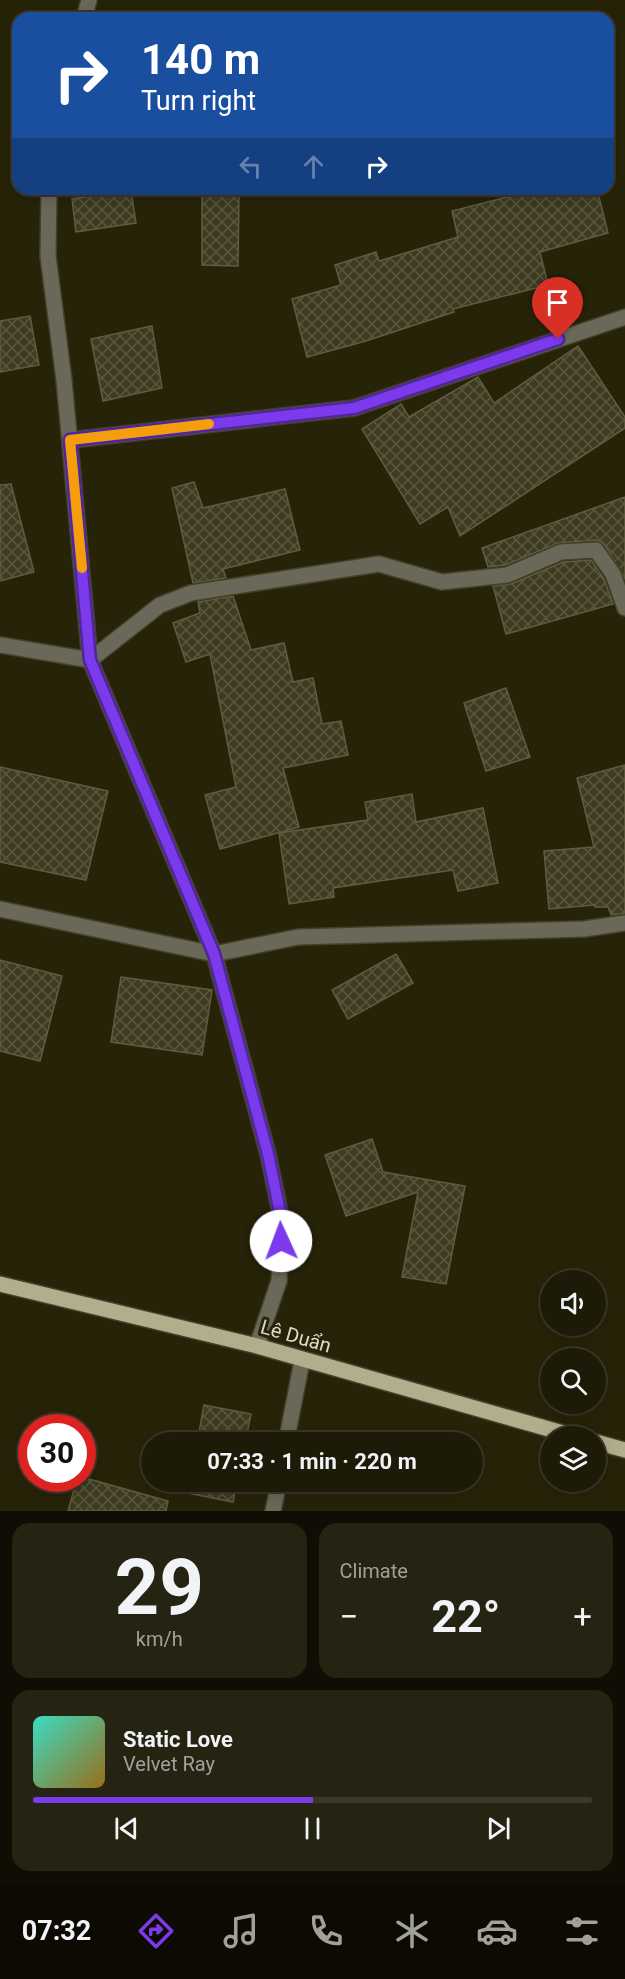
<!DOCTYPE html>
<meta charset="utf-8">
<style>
:root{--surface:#1d1a07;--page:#252311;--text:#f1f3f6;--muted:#a0a19b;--line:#3b3828;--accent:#7c3aed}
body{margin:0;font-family:Roboto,sans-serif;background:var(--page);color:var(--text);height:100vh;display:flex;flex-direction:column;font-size:22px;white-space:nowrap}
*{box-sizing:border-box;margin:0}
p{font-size:20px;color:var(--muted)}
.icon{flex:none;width:33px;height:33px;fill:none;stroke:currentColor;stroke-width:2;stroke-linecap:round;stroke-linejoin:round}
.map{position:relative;height:1511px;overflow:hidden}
.sheet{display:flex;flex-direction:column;gap:12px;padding:12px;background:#100e04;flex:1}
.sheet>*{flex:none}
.hud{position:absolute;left:12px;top:12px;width:602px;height:183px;border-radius:18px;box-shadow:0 3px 15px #0003,0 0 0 2px var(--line);background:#1a4fa0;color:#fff;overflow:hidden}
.tools{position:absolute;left:540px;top:1270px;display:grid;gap:12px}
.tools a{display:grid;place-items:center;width:66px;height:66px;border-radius:50%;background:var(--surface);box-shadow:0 3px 15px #0003,0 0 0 2px var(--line);font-size:30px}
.speed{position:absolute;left:18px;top:1414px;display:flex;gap:12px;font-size:30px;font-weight:700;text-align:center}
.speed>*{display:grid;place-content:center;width:78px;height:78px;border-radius:50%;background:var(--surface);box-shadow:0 3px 15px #0003,0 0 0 2px var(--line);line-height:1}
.speed .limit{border:9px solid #d22;background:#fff;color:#111}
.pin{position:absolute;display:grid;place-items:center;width:51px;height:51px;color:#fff;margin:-62px -26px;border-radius:50% 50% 50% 0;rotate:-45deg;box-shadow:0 0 6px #0007}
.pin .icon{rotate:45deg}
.me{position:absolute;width:66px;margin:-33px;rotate:358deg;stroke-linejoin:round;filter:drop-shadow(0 0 4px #0008)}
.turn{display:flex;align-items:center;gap:21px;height:126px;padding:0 30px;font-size:27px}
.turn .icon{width:78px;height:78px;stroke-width:2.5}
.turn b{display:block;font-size:42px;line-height:51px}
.lanes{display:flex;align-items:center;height:57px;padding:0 30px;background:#0003;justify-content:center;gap:30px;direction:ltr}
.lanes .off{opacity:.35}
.big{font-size:45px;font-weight:700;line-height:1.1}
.sheet .tile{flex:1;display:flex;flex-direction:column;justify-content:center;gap:9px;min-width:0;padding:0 21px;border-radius:18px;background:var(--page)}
.sheet .dial{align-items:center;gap:0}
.dial b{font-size:78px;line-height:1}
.song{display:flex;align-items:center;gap:18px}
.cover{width:72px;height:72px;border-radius:9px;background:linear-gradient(135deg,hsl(170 70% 55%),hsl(40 70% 35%))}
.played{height:6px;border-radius:3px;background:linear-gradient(90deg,var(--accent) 50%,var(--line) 50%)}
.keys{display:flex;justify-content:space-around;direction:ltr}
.heat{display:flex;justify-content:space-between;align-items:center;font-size:33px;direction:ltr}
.sheet .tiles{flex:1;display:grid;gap:12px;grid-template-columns:1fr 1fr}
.tile:last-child{grid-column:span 2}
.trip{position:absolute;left:141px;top:1432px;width:342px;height:60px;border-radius:30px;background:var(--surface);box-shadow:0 3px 15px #0003,0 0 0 2px var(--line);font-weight:700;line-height:60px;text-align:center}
.tab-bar{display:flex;height:96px;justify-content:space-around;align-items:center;background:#0c0a03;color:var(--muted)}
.tab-bar .icon{width:42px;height:42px}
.tab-bar .active{color:var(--accent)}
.tab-bar b{font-size:27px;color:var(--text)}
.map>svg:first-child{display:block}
.building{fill:url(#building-cross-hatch);stroke:#605c41;stroke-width:1.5}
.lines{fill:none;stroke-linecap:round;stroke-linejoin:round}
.minor-casing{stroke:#444028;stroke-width:18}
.major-casing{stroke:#444028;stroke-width:18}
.minor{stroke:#6a6858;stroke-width:15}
.major{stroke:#b2ae8d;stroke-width:15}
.route-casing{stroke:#51269a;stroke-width:15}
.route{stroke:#7c3aed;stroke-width:10}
.slow{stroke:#f59e0b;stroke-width:10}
.labels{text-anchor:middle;stroke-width:6;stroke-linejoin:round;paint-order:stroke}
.street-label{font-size:20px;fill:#dcdacb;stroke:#272309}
</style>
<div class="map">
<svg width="625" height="1511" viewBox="0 0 625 1511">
<defs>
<pattern id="building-cross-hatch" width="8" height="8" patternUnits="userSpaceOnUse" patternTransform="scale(1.5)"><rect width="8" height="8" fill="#3e3b20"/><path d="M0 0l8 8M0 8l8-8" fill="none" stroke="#59573f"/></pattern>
</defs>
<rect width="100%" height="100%" fill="#272309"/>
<g class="building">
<path d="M538,189H597L608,233L540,252L548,285L453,309L454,312L366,341L307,357L292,299L341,285L335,265L376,252L379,261L458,237L452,211Z"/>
<path d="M131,190L136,223L76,232L72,199Z"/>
<path d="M202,194H239L238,266L202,265Z"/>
<path d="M30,316L39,365L0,372V321Z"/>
<path d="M152,326L162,388L103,401L91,339Z"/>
<path d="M578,346L625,417V428L460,536L448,507L420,524L362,429L401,404L409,417L478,377L494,403Z"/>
<path d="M194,482L203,508L285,489L300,550L223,569L226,578L193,583L172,488Z"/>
<path d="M11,484L34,572L0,581V485Z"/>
<path d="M625,497V579L604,544L596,540L558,543L505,565L488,567L482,548Z"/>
<path d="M591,560L604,579L613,604L506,634L493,586L511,584L563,562Z"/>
<path d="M233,596L251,650L284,643L293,682L313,678L322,724L341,721L348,755L283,768L299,827L220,849L205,795L236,787L210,654L186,662L173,623L200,613L198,602Z"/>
<path d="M506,688L530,757L486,771L464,703Z"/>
<path d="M625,765V913L611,915L608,907H595V905L549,909L544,851L594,847L577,778Z"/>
<path d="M0,767L108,791L86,880L0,862Z"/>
<path d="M412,794L416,822L483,808L498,883L458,891L453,870L333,888L334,897L289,904L279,833L368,820L365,802Z"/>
<path d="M396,954L413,983L348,1019L332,990Z"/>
<path d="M0,960L62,976L40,1061L0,1051Z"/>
<path d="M121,977L212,990L202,1055L111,1042Z"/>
<path d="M372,1139L383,1172L465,1186L446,1284L402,1277L418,1192L346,1216L325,1155Z"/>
<path d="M204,1405L251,1414L245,1443H197Z"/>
<path d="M82,1477L168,1501L166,1511H68L77,1479Z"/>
<path d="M189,1482H237L233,1502L187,1493Z"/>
</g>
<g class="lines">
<g class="minor-casing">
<g id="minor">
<path d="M84,18L89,0"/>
<path d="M49,189L48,256L64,380L90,660L214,954L268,1154L282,1222L279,1281L257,1346"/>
<path d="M71,440L354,408L625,317"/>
<path d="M0,645L90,660L160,605L191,593L379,564L442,582L507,575L561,552L596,550L613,574L625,608"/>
<path d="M0,909L214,954L298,937L584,929L625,923"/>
<path d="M286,1443L302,1361"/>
<path d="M273,1511L279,1482"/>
</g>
</g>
<g class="major-casing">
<g id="major">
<path d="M0,1284L257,1346L577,1437"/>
<path d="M596,1442L625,1450"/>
</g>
</g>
<use href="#minor" class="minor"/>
<use href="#major" class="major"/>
</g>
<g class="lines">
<g class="route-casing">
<path id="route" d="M281,1241L282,1222L268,1154L214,954L90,660L70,440L354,408L558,339"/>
</g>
<use href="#route" class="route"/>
<path class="slow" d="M82,568L70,440L209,424"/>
</g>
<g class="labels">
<g class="street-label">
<text transform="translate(296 1336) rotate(16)" y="7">Lê Duẩn</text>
</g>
</g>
</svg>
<div class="tools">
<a><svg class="icon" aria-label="sound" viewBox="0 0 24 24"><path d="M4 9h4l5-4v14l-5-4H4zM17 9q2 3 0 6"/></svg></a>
<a><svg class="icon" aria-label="search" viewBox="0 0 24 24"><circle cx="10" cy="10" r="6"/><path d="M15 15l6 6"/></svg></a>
<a><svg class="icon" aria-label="layers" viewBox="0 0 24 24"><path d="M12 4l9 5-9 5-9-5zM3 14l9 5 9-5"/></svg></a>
</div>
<div class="speed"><div class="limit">30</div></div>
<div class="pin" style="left:558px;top:339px;background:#d93025"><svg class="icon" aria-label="arrive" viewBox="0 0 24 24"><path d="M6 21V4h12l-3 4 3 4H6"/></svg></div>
<svg class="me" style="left:281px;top:1241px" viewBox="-20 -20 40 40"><circle r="19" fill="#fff"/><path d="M0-13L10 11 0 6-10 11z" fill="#7c3aed"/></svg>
<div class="trip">07:33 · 1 min · 220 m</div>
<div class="hud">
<div class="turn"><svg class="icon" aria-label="right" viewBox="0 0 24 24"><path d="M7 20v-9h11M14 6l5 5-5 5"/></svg><div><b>140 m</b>Turn right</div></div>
<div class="lanes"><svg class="icon off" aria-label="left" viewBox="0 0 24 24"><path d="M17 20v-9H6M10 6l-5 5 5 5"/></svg><svg class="icon off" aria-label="ahead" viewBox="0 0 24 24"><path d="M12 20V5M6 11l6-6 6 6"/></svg><svg class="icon" aria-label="right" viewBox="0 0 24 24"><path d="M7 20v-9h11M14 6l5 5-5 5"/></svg></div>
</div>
</div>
<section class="sheet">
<div class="tiles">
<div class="tile dial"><b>29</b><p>km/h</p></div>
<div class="tile"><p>Climate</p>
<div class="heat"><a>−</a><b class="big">22°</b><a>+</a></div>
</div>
<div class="tile">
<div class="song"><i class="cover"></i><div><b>Static Love</b><p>Velvet Ray</p></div></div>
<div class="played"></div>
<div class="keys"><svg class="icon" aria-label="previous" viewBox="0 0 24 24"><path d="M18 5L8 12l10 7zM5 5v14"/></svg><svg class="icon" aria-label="pause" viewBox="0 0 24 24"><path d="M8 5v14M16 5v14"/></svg><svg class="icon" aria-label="next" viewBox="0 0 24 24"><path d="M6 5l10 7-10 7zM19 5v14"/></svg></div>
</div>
</div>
</section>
<nav class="tab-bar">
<b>07:32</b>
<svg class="icon active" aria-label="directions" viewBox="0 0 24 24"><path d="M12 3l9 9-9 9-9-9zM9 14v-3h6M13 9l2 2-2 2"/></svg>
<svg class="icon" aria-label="music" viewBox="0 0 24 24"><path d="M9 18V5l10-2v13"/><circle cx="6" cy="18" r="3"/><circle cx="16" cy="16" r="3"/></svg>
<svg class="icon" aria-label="phone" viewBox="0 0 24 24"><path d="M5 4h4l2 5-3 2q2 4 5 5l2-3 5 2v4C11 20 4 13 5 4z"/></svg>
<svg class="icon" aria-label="climate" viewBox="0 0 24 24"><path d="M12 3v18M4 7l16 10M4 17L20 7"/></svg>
<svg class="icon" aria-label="car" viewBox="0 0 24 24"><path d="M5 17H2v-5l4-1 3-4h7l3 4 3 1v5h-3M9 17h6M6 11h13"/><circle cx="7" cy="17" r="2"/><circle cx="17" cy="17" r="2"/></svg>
<svg class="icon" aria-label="filters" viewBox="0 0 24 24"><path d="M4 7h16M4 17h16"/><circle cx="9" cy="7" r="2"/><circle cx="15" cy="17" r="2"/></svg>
</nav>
